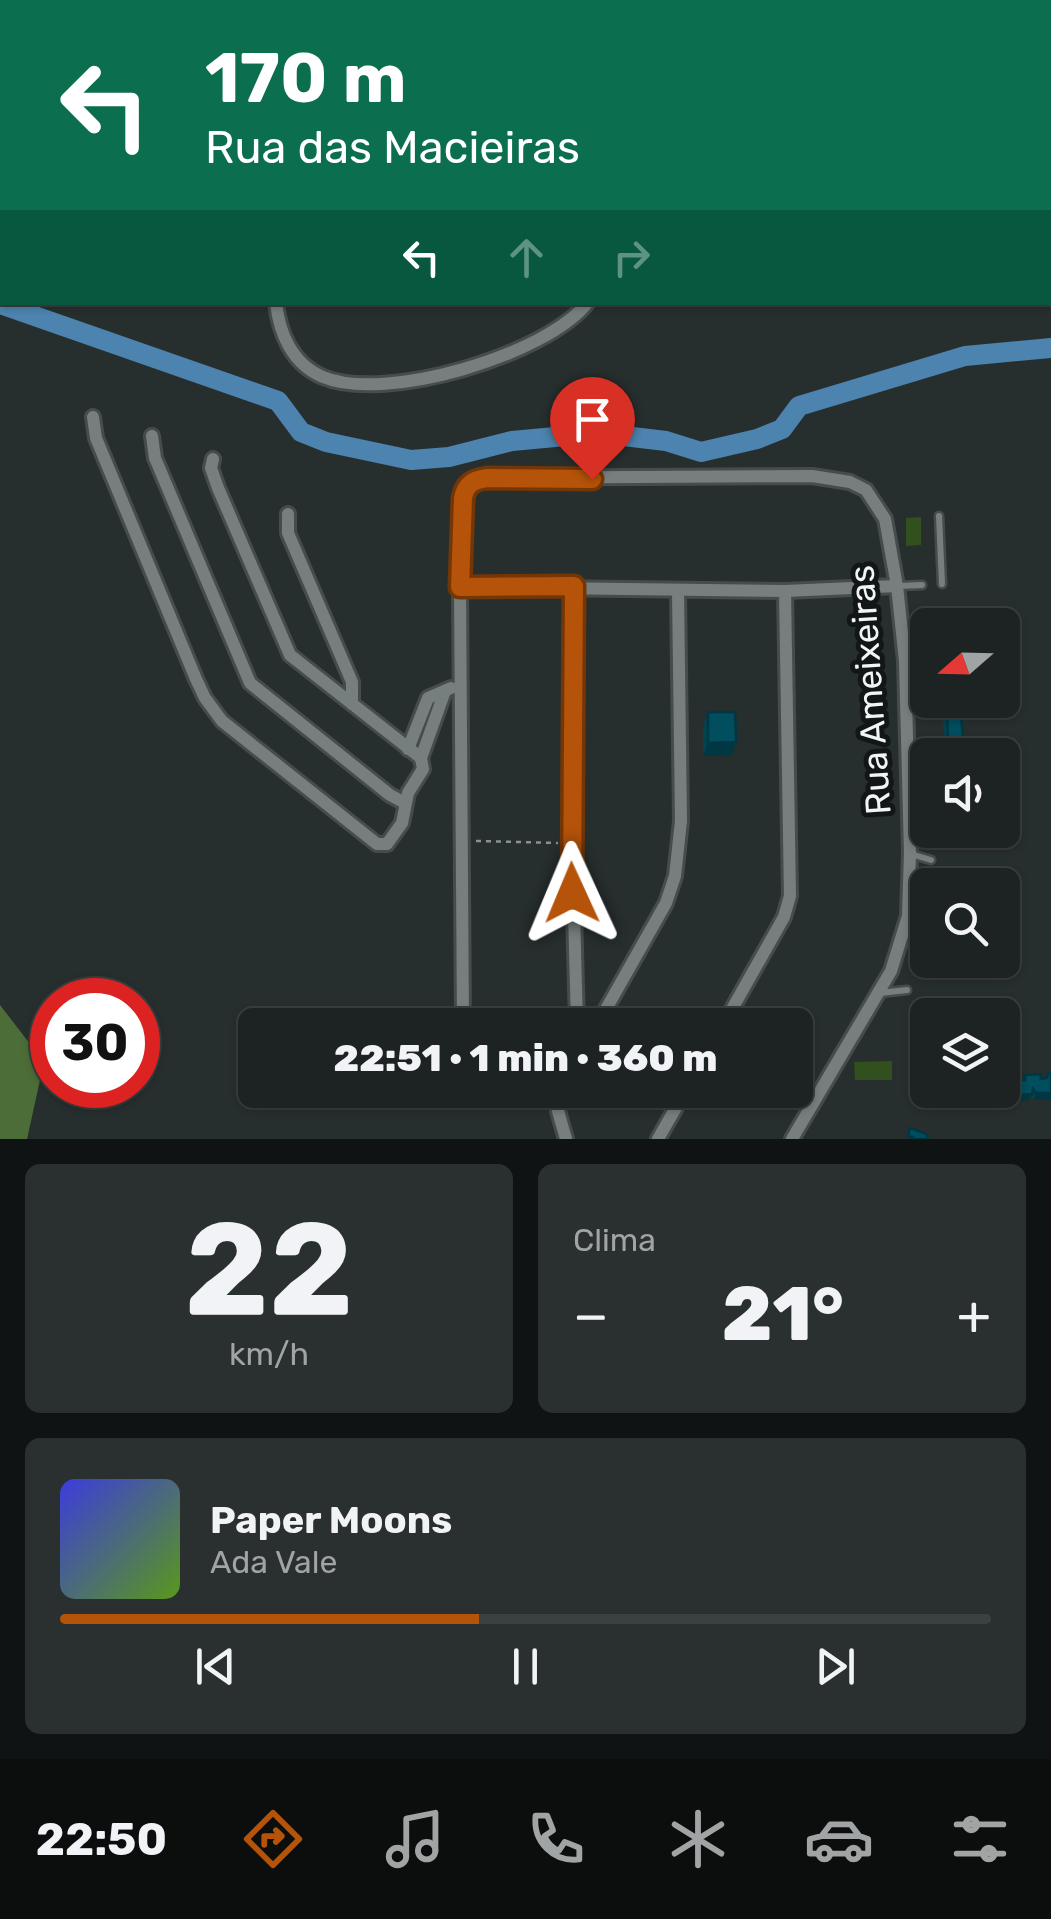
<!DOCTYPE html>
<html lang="pt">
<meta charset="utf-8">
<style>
:root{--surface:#1d2322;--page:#2a2f2f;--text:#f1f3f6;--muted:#a0a4a5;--line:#3b4040;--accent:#b45309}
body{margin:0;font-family:Rubik,sans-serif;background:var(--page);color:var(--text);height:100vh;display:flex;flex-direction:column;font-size:38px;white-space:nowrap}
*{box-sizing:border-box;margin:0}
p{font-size:32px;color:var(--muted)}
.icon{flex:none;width:55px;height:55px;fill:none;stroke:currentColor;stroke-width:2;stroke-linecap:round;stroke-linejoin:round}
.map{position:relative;height:1139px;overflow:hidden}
.details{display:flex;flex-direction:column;gap:25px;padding:25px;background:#101313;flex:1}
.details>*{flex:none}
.top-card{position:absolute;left:0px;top:0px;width:1052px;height:305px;box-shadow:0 2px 8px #0004,0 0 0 2px var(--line);background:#0b6e4f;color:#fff;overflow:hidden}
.needle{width:65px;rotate:250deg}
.tools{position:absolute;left:910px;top:608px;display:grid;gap:20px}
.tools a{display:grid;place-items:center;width:110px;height:110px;border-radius:15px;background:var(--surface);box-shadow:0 2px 8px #0004,0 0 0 2px var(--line);font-size:50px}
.speed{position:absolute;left:30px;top:978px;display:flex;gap:20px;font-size:50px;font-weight:700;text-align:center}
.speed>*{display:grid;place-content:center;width:130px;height:130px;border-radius:50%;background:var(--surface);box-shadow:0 2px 8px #0004,0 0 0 2px var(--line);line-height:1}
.speed .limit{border:15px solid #d22;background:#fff;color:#111}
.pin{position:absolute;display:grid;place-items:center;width:85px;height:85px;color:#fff;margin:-102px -42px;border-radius:50% 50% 50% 0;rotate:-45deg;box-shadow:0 0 10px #0007}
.pin .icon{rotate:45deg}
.me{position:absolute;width:110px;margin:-55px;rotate:359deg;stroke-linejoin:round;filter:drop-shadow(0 0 8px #0008)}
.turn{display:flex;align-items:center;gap:35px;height:210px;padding:0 40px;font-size:45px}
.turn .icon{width:130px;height:130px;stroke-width:2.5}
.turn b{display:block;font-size:70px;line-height:85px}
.lanes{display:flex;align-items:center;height:95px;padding:0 40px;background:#0003;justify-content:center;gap:50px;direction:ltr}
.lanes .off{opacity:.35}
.big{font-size:75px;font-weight:800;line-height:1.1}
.details .widget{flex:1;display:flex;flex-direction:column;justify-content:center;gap:15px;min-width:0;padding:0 35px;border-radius:15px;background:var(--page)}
.details .dial{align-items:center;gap:0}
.dial b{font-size:130px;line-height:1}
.song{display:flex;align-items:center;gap:30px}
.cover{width:120px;height:120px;border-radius:15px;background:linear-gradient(135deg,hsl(240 70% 55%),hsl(90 70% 35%))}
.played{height:10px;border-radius:5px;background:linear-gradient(90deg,var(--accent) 45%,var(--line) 45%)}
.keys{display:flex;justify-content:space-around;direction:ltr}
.heat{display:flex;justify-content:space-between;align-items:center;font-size:55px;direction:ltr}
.details .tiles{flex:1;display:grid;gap:25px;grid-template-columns:1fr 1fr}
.widget:last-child{grid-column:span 2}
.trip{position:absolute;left:238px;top:1008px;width:575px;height:100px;border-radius:15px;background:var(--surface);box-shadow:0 2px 8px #0004,0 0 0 2px var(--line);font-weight:800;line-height:100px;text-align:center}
.tabs{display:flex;height:160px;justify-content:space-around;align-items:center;background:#0c0e0e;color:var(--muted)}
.tabs .icon{width:70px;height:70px}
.tabs .on{color:var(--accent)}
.tabs b{font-size:45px;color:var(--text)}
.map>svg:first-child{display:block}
.green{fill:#31501e}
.forest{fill:#4c6d38}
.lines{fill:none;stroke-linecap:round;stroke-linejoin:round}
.river{stroke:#4d83af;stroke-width:20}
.service-casing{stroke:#464c4c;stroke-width:11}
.minor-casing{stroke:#464c4c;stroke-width:18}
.path{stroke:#8b9191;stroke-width:2.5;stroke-dasharray:5 5;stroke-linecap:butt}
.service{stroke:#767f7e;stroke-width:6}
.minor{stroke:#767f7e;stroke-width:12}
.wall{fill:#004351}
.shaded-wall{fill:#003742}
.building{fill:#004e5e;stroke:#003742;stroke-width:2.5}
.route-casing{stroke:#753606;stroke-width:25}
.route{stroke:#b45309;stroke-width:18}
.labels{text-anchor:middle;stroke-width:10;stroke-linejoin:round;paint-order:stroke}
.street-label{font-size:35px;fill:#f0f5f5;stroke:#131616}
</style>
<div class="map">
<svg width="1051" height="1139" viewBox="0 0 1051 1139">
<rect width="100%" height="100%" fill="#272f2e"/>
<g class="green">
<path d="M921,517V545L906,546V518Z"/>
<path d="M892,1061V1080H855L854,1062Z"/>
</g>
<g class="forest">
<path d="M594,0H1051V100L1050,2Z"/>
<path d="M0,1005L44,1062L27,1139H0Z"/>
</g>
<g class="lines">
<path class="river" d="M0,304L278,401L301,432L326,442L411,460L449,457L512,441L598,433L666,441L701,452L757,439L782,429L799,406L965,356L1051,348"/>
<g class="service-casing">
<g id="service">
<path d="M939,516L942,584"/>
<path d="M899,586L922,585"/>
<path d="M905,661L928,659"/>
<path d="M911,854L931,860"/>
<path d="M909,916L928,919"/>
<path d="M880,993L907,990"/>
</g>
</g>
<g class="minor-casing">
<g id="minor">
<path d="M378,0L380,2"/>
<path d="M83,2V0"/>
<path d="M475,2L479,0"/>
<path d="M1050,73H1051"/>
<path d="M276,302C279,333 292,364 323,377C385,403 547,355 588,302"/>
<path d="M93,417L96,438L196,679L205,698L222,721L377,844H387L402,823L408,793L423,769L421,758L445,691"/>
<path d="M152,436L155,458L250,683L390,795L405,803"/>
<path d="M213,459L211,468L218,488L290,655L421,758"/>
<path d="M288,514V533L352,682V704"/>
<path d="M574,586L571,796L577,1025"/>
<path d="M460,587L785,591L897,586"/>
<path d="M408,749L428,698L451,688"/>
<path d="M463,1025L460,587L465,489L472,482L487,478L812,476L850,482L866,490L885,519L897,586L905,661L910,853L908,916L891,971L792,1139"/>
<path d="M597,1025L666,903L675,876L681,821L678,591"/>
<path d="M723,1025L784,917L790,896L785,591"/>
<path d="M561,1090L558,1111L566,1139"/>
<path d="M658,1139L686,1090"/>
</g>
</g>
<path class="path" d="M476,841L558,843"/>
<use href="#service" class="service"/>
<use href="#minor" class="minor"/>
</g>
<g class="wall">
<path d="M933,700H960L964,755H937L940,741L944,740L943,719L931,720L930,710Z"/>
<path d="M708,712L732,755L703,756V726Z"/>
<path d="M1051,1073L1034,1100L1031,1096L1029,1100L1011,1101V1096L1009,1097L1007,1102L989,1103L987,1098L984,1103L966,1104L964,1100L962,1104L946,1105L943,1090H1002L1023,1080L1025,1075L1041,1079H1045L1047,1074Z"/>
</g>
<g class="shaded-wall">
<path d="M934,710H947L943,719L931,720Z"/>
<path d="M736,742L732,755L703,756L708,743Z"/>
<path d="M919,840H938L936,843H918Z"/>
<path d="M1009,1090H1013L1007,1102L989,1103L991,1096Z"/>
<path d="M1036,1093H1051V1099L1034,1100Z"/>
<path d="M1032,1094L1029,1100L1011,1101L1014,1095Z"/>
<path d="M987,1096L984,1103L966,1104L969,1097Z"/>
<path d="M964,1098L962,1104L946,1105L948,1099Z"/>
</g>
<g class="building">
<path d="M933,700H960L964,755H940V741L948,739L947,710H934Z"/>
<path d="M708,712H735L736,742L708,743Z"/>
<path d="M928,796V830H937L938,840H919L917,797Z"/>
<path d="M1051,1073V1093H1036L1033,1089L1032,1094L1014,1095L1013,1090H1009V1095L991,1096L989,1091L987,1096L969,1097L966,1093L964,1098L948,1099L947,1090H1002V1076L1018,1075L1019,1080H1025V1075L1041,1074V1079L1047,1078V1074Z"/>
<path d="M910,1128L924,1133L928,1136L927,1139H912L913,1137L908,1136Z"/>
</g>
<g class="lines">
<g class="route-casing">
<path id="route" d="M572,893L574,586L460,587L463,498C466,484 473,480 487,478L592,479"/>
</g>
<use href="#route" class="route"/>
</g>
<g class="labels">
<g class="street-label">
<text transform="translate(870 690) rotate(-94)" y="12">Rua Ameixeiras</text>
</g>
</g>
</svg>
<div class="tools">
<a><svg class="needle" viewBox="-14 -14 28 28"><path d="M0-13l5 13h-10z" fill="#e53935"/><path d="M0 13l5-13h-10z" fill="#a0a4a5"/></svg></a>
<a><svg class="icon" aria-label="sound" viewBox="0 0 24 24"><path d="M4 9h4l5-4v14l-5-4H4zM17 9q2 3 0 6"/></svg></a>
<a><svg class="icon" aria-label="search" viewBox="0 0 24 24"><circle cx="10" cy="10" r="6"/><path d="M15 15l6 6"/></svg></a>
<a><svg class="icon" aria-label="layers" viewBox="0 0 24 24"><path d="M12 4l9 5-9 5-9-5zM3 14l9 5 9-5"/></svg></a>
</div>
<div class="speed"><div class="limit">30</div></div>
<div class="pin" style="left:592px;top:479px;background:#d93025"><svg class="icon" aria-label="arrive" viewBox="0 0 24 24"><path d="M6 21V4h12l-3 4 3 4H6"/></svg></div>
<svg class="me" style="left:572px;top:893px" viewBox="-20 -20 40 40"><path d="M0-17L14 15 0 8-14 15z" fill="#b45309" stroke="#fff" stroke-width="4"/></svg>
<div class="trip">22:51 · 1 min · 360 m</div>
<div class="top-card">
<div class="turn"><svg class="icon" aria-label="left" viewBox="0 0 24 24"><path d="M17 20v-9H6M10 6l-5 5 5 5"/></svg><div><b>170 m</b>Rua das Macieiras</div></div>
<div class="lanes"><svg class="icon" aria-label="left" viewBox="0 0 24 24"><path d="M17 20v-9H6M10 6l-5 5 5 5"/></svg><svg class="icon off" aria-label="ahead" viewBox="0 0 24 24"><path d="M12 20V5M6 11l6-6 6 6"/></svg><svg class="icon off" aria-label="right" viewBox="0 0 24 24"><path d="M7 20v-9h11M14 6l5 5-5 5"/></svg></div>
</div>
</div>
<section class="details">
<div class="tiles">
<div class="widget dial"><b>22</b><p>km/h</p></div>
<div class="widget"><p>Clima</p>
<div class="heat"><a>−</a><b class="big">21°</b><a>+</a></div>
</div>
<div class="widget">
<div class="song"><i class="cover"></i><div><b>Paper Moons</b><p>Ada Vale</p></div></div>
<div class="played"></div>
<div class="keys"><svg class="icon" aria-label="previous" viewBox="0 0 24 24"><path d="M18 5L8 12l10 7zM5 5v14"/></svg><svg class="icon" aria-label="pause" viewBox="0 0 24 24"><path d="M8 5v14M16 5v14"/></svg><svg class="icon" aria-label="next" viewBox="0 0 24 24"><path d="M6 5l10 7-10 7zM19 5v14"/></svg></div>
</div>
</div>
</section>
<nav class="tabs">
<b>22:50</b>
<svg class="icon on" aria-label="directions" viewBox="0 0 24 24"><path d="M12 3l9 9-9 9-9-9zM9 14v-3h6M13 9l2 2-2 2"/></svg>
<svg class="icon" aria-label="music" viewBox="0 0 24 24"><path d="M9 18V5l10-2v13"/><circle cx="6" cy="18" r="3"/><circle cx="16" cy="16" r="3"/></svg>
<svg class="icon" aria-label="phone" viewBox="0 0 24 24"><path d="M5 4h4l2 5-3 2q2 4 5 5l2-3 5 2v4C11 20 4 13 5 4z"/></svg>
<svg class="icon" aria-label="climate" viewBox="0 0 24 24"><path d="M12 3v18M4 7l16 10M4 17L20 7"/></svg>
<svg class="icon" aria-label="car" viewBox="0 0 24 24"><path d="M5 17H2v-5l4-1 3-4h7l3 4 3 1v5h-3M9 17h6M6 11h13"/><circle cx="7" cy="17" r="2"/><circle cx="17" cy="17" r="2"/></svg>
<svg class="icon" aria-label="filters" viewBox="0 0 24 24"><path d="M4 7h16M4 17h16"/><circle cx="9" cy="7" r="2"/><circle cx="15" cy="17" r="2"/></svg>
</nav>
